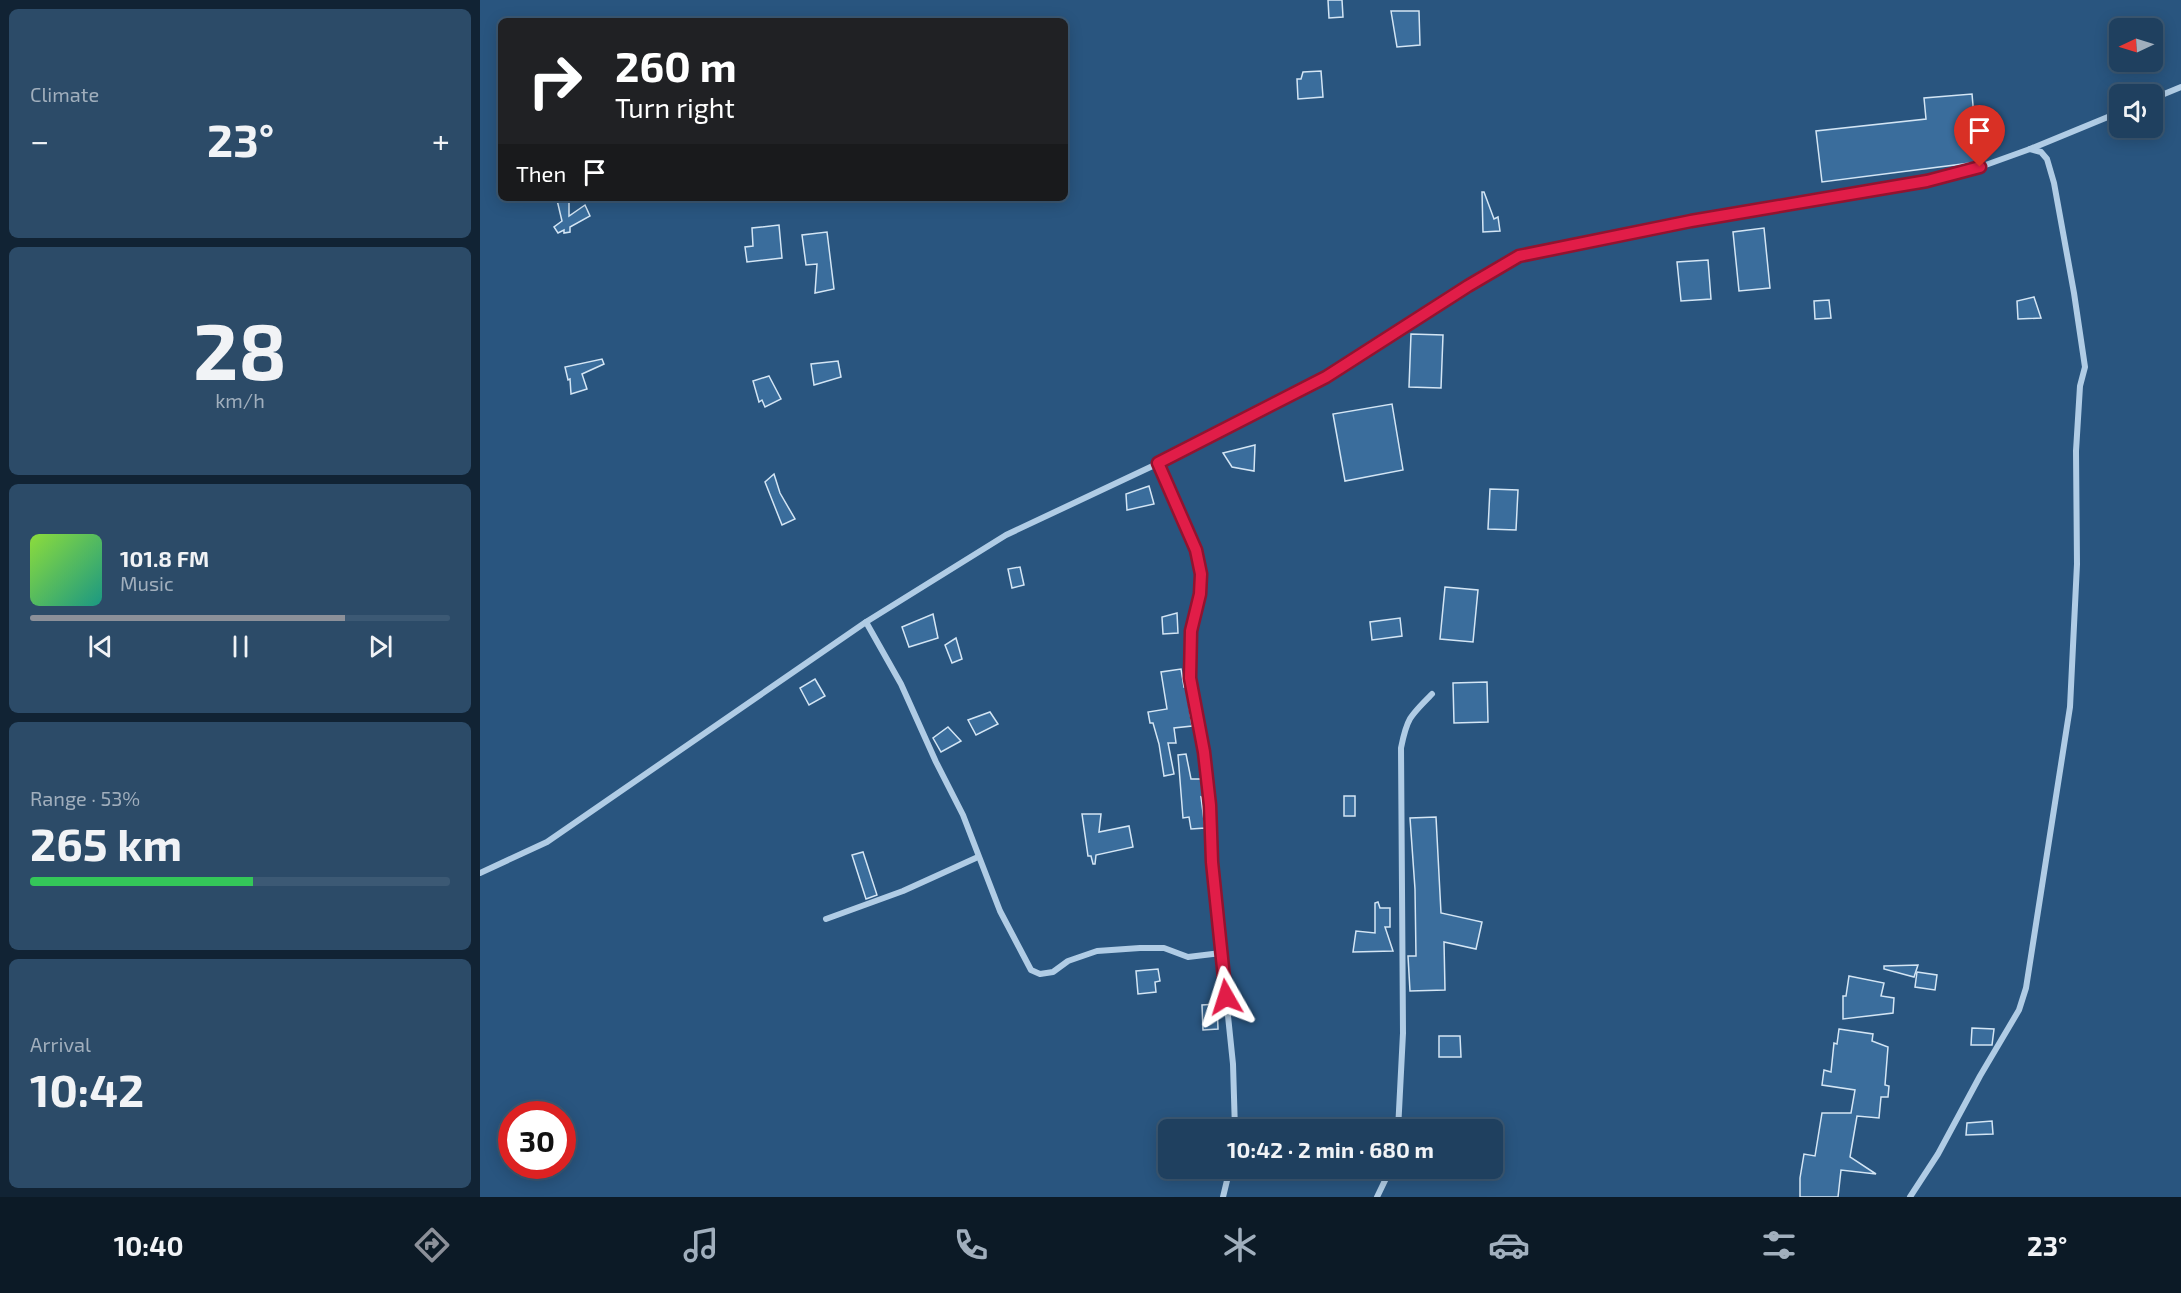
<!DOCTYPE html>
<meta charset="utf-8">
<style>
:root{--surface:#1f405f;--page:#2c4b68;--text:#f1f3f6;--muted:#a1afbd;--line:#3c5974;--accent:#8c9099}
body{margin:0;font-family:"Exo 2",sans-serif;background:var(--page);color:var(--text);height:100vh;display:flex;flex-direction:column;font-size:22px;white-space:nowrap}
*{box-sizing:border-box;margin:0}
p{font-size:20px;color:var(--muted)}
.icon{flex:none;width:33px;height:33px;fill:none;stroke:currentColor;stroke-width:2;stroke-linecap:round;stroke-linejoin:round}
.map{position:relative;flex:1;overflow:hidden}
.side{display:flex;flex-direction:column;gap:9px;padding:9px;background:#112334;width:480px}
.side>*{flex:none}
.banner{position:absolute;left:18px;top:18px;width:570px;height:183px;border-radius:9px;box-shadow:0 3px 15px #0003,0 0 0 2px var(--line);background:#202124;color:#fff;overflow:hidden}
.needle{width:39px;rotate:266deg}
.controls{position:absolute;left:1629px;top:18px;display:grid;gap:12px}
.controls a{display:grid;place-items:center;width:54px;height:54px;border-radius:9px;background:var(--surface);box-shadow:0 3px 15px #0003,0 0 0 2px var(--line);font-size:30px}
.speed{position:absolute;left:18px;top:1101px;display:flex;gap:12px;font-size:30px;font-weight:700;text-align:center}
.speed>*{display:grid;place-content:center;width:78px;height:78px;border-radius:50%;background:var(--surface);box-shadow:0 3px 15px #0003,0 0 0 2px var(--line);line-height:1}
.speed .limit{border:9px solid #d22;background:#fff;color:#111}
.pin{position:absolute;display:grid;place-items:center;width:51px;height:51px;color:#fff;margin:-62px -26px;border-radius:50% 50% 50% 0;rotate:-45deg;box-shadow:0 0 6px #0007}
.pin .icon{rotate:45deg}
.me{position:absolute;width:66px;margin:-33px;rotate:354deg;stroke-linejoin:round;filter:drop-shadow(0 0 4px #0008)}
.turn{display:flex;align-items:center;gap:21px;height:126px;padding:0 18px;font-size:27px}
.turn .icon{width:78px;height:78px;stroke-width:2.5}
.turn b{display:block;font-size:42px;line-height:51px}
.then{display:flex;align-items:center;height:57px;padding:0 18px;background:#0003;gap:12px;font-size:22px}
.big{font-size:45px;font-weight:700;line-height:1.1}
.side .card{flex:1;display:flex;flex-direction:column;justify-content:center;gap:9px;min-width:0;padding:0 21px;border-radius:9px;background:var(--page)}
.side .dial{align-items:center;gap:0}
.dial b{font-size:78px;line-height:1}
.song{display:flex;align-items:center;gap:18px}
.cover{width:72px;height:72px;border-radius:9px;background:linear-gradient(135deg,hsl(90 70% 55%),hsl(170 70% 35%))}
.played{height:6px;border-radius:3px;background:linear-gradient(90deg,var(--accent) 75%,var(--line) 75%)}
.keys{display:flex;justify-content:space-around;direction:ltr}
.heat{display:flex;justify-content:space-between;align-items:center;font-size:33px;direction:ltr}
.charge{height:9px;border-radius:4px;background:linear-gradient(90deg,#34c759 53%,var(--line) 0)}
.trip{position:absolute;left:678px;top:1119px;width:345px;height:60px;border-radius:9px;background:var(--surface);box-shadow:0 3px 15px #0003,0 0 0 2px var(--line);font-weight:700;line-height:60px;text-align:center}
.menu{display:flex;height:96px;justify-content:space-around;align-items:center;background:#0c1a26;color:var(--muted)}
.menu .icon{width:42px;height:42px}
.menu .current{color:var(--accent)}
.menu b{font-size:27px;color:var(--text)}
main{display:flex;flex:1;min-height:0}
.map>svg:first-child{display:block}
.building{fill:#3a6d9c;stroke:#d3e5f4;stroke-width:1.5}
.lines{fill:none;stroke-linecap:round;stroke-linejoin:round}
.street{stroke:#b0cce5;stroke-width:6}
.route-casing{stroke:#92132f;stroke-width:15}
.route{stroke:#e11d48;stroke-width:10}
</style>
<main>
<section class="side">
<div class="card"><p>Climate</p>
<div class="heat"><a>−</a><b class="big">23°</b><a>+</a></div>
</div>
<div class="card dial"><b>28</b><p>km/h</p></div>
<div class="card">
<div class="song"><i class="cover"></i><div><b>101.8 FM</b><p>Music</p></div></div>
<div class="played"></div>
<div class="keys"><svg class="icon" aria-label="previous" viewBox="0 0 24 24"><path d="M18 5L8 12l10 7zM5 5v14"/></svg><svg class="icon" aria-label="pause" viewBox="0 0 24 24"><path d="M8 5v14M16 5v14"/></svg><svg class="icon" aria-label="next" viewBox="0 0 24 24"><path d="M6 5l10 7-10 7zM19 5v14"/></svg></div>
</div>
<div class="card"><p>Range · 53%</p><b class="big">265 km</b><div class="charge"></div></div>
<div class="card"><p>Arrival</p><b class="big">10:42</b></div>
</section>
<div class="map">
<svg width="1701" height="1197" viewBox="0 0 1701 1197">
<rect width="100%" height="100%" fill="#29557f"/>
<g class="building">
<path d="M848,0H862L863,17L849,18Z"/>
<path d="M911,11H939L940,45L917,47Z"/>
<path d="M841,71L843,97L818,99L817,79H821L823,72Z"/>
<path d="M1492,94L1498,162L1342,182L1336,131L1446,119L1444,98Z"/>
<path d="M1002,192H1004L1014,219L1018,217L1020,231L1003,232Z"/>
<path d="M77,200H89V216L105,205L110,216L90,227V232L84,233V230L78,233L74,227L82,221Z"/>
<path d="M299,225L302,258L267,262L265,247L273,246L272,228Z"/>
<path d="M1284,228L1290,288L1259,291L1253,232Z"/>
<path d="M347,232L354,289L335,293L337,264L326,265L322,235Z"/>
<path d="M1228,260L1231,299L1201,301L1197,262Z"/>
<path d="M1554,297L1561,318L1538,319L1537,301Z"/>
<path d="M1349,300L1351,318L1335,319L1334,301Z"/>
<path d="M931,334L963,335L961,388L929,387Z"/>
<path d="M122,359L124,364L102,374L107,389L91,394L90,379L88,380L85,367Z"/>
<path d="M358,361L361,377L334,385L331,364Z"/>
<path d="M289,376L301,399L285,407L282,400L279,402L273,381Z"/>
<path d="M912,404L923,470L865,481L853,414Z"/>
<path d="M775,445L774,471L752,467L743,453Z"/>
<path d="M294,474L300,493L315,519L302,525L285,482Z"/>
<path d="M669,486L674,504L647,510L646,494Z"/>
<path d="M1010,489L1038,490L1036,530L1008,529Z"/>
<path d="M540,567L544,585L532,588L528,569Z"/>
<path d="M965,587L998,590L993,642L960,639Z"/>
<path d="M697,613L698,633L683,634L682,617Z"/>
<path d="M453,614L458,638L429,647L422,627Z"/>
<path d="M920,618L922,636L892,640L890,622Z"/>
<path d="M476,638L482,659L472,663L465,645Z"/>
<path d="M701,669L704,687L706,686L712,726L694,728L696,743H688L694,774L684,776L679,744L673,723H670L668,712L687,709L681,672Z"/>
<path d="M335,679L345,696L329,705L320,688Z"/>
<path d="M1007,682L1008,722L974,723L973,683Z"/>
<path d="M510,712L518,724L496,735L488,720Z"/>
<path d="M468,727L481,741L461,752L453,738Z"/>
<path d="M706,754L711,779H722L723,798L721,797L725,828L711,829L709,817L703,818L698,755Z"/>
<rect x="864" y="796" width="11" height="20"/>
<path d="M602,814H621L619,832L649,826L653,847L616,855L615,864H613L611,856H608Z"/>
<path d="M956,817L961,913L1002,922L996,949L964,942L965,990L930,991L928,956H936L935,889L930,818Z"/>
<path d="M383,852L397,895L386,899L372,855Z"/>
<path d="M898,902L900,908H910V927H905L913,951L873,952L876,931L895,933V903Z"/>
<path d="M1438,965L1434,977L1404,969V966Z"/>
<path d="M678,969L680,981L675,982L676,992L658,994L656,971Z"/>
<path d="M1437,972L1457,975L1455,990L1435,987Z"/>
<path d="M1369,976L1404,983L1401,996L1414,998L1413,1013L1363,1019V996H1366Z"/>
<path d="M737,1004L738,1029L723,1030L722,1005Z"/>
<path d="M1492,1028L1514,1029L1512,1045H1491Z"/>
<path d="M1359,1029L1393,1034L1392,1041L1408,1047L1405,1085L1409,1086L1408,1097H1401L1399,1118L1377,1116L1370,1157L1396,1174L1361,1170L1358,1197H1320V1178L1324,1154L1335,1156L1342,1113H1371L1375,1090L1342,1085L1344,1070L1351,1072L1354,1043L1357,1044Z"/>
<path d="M959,1036H980L981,1057H959Z"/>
<path d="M1512,1121L1513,1134L1486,1135L1487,1123Z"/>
</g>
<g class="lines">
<g class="street">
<path d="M1672,99L1701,87"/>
<path d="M678,463L716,550L721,574L720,594L711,631L710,678L725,752L730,805L732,862L753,1064L755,1130"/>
<path d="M386,622L421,684L456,762L483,815L520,911L551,970L560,974L573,972L588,961L617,951L660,948H684L708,957L741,953"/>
<path d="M0,873L67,842L386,622L526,535L713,447L847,377L988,286L1039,256L1211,221L1447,181L1500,167L1550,149L1640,112"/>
<path d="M346,919L423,891L498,857"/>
<path d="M918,1130L923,1033L921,748C927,718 930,716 952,694"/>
<path d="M743,1197L750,1168"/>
<path d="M897,1197L911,1168"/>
<path d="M1430,1197L1458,1154L1500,1076L1539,1010L1546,988L1590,707L1597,564L1596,451L1600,386L1605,367L1594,293L1574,183L1567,159L1561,152L1550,149"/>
</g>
</g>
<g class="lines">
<g class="route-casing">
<path id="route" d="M746,997L732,862L730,805L724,752L710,678L711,631L720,594L721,574L716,550L678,463L846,377L988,286L1039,256L1211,221L1447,181L1500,167"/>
</g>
<use href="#route" class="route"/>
</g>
</svg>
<div class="controls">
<a><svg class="needle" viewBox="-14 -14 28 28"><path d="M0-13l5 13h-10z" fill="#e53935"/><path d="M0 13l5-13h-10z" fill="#a1afbd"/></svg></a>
<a><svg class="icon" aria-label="sound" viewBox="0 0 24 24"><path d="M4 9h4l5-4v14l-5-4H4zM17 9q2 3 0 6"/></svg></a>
</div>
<div class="speed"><div class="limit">30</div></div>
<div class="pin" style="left:1500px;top:167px;background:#d93025"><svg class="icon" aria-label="arrive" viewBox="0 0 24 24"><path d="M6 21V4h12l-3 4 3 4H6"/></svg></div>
<svg class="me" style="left:746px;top:997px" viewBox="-20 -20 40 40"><path d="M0-17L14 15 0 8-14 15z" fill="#e11d48" stroke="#fff" stroke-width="4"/></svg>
<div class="trip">10:42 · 2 min · 680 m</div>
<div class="banner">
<div class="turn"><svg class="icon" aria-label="right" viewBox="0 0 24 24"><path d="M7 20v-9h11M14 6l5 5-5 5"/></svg><div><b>260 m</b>Turn right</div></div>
<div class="then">Then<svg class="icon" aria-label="arrive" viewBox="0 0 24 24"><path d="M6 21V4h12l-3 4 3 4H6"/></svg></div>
</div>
</div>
</main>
<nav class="menu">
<b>10:40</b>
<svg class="icon current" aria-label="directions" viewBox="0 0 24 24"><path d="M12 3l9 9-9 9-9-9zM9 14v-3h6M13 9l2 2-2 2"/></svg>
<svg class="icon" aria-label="music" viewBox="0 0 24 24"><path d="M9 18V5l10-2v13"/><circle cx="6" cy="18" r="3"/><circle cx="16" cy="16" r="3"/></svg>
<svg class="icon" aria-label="phone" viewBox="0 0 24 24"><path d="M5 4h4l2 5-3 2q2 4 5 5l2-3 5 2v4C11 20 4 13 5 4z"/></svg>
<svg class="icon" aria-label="climate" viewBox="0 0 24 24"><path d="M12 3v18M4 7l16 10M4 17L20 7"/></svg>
<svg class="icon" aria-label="car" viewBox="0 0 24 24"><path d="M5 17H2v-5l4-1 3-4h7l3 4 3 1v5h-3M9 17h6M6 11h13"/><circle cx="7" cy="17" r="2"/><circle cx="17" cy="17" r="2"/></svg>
<svg class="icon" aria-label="filters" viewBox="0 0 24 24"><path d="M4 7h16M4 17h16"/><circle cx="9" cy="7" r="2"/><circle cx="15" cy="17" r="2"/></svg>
<b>23°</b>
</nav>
